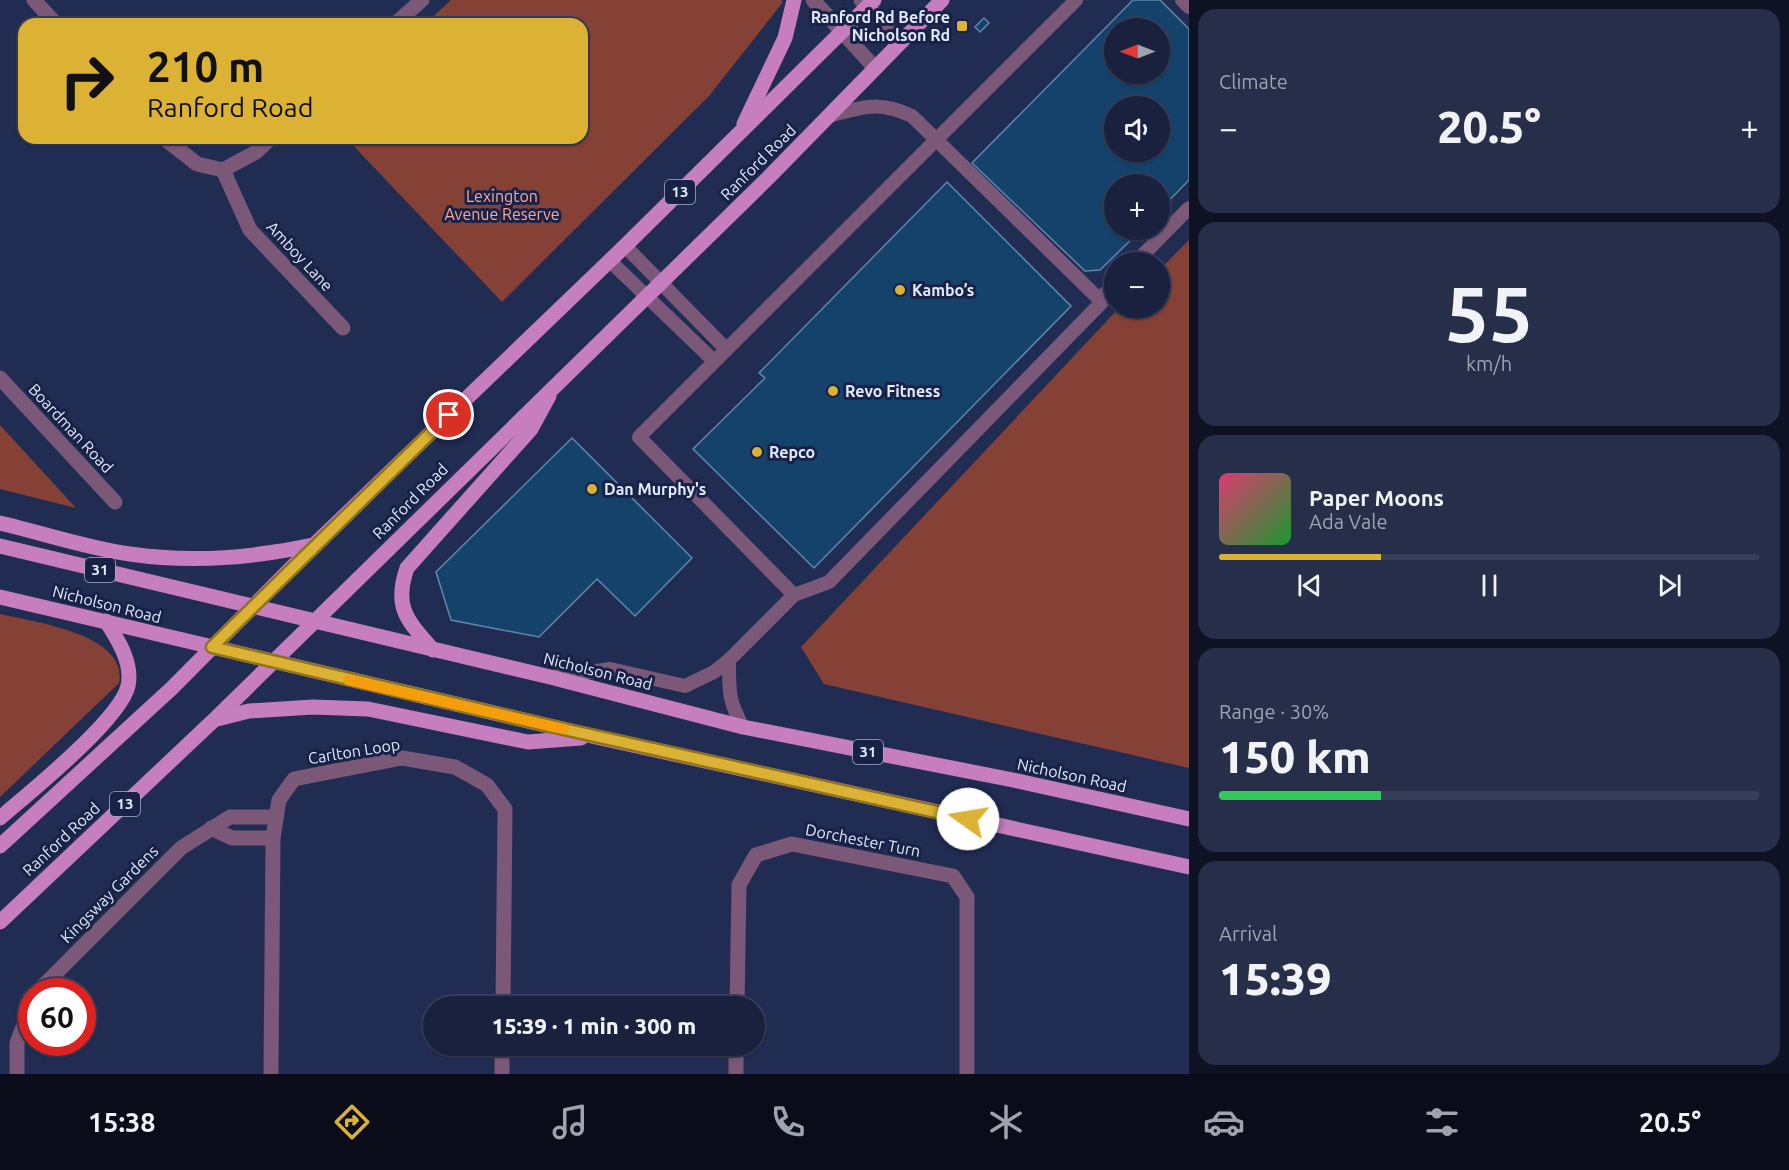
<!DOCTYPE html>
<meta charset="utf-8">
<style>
:root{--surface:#19213e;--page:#262e49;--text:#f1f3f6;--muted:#9fa3b0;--line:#373e58;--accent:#dbb233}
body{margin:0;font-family:Ubuntu,sans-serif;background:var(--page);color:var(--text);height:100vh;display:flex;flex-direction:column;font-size:22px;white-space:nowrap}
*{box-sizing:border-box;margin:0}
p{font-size:20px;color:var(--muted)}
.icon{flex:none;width:33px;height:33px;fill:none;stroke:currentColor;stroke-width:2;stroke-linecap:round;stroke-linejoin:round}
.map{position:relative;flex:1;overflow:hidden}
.panel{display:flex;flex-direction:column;gap:9px;padding:9px;background:#0e1222;width:600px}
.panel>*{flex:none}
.hud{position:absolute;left:18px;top:18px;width:570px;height:126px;border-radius:18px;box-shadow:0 2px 4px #0004,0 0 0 2px var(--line);background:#dbb233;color:#111;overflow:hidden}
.needle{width:39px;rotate:270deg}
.tools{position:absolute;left:1104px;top:18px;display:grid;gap:12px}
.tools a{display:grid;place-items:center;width:66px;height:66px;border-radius:50%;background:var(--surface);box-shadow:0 2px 4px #0004,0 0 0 2px var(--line);font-size:30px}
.speed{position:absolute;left:18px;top:978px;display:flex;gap:12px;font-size:30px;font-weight:700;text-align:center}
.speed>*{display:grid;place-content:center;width:78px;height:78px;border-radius:50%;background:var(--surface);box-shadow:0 2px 4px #0004,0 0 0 2px var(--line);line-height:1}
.speed .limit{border:9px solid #d22;background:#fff;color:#111}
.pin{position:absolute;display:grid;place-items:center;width:51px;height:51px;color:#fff;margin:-26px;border:3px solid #fff;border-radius:50%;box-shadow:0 2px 6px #0007}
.me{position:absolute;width:66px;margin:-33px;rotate:283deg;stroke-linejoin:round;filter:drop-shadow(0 0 4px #0008)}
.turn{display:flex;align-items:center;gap:21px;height:126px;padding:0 30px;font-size:27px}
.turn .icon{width:78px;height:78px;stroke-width:2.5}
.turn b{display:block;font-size:42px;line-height:51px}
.big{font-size:45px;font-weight:800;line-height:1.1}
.panel .widget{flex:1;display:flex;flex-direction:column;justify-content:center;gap:9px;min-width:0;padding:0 21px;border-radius:18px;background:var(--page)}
.panel .dial{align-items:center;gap:0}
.dial b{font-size:78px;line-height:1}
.song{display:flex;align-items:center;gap:18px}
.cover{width:72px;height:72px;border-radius:9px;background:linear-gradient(135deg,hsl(340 70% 55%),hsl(130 70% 35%))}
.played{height:6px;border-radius:3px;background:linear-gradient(90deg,var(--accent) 30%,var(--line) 30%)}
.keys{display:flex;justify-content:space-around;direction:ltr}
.heat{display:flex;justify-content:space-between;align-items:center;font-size:33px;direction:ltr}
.charge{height:9px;border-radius:4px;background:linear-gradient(90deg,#34c759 30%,var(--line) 0)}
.trip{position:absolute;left:423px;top:996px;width:342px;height:60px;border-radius:30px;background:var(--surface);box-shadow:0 2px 4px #0004,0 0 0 2px var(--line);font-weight:800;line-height:60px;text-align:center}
.tabs{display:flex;height:96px;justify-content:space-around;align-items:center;background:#0a0d19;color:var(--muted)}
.tabs .icon{width:42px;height:42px}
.tabs .selected{color:var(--accent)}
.tabs b{font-size:27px;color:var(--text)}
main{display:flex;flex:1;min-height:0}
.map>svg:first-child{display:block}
.green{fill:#854136}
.building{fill:#15426b;stroke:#6186ab;stroke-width:1.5;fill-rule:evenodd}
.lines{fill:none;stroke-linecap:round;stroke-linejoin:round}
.service{stroke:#7b5878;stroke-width:14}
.minor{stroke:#7b5878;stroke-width:15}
.tertiary{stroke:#7b5878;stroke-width:15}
.primary{stroke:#c67ebf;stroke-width:15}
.route-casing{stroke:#8e7421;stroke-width:15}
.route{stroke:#dbb233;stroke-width:10}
.slow{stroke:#f59e0b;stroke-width:10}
.poi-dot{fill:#dbb233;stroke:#182247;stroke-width:2}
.labels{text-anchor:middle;stroke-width:6;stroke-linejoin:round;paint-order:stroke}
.shield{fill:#182247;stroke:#a5adc6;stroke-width:1.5}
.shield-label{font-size:15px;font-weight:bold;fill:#e1e9fd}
.poi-label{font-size:16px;font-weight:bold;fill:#e1e9fd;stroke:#182247;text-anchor:start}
.street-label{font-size:16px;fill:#e1e9fd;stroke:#182247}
.park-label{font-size:16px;fill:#fda799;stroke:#182247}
</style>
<main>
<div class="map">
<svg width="1189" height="1074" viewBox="0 0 1189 1074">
<rect width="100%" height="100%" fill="#212c53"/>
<g class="green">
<path d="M451,0H781L783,2L709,96L502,302L346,138H582V24H425Z"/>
<path d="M1189,240V768L824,684L801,647L1119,308H1160V269Z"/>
<path d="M0,425L76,508L0,489Z"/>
<path d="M0,614C34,622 129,634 119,683L0,797Z"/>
</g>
<g class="building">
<path d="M1133,0H1160L1189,29V180L1160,210V184H1114V230H1141L1100,270L1085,271L972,163ZM1114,28H1160V74H1114ZM1114,106H1160V152H1114Z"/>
<path d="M984,18L989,23L980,32L975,27Z"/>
<path d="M947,182L1071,306L814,568L693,449L765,378L759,373Z"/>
<path d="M572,438L692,558L635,616L597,579L539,637L451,620L436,572Z"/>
</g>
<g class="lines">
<g class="service">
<path d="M1182,0L1189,7"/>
<path d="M625,246L726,349"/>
<path d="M610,261L714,361"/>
<path d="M1136,262L1189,208"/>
<path d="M1100,299L1114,284"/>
<path d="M794,595L829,582L1102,302L912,116C878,100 863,107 829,116"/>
<path d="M729,660C729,689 728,701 743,727"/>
<path d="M552,677L610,669L685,686L714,672L729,660L794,595L639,437L1076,0"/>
</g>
<g class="minor">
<path d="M34,0L56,24"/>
<path d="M813,0L875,68"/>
<path d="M861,0L901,41"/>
<path d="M395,24L422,0"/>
<path d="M164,138L197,164L223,170L256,152L271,138"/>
<path d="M223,170L250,230L343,328"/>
<path d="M211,828L232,838H273"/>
<path d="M37,992L181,848L230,817H276"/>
<path d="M737,1006L739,885L756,855L792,844L953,876L967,897V1074"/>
<path d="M17,1074V1043L32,1003"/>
<path d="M271,1074L273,838L279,800L294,779L402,758L455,767L487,785L505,809L503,1006"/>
<path d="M502,1074V1046"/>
<path d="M736,1074V1046"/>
</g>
<path class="tertiary" d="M0,378L115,502"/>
<g class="primary">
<path d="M744,124L785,38L794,0"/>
<path d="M0,523C43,533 86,548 130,554C191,563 253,558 313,545"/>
<path d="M0,546L550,677L743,727L1013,780L1189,819"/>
<path d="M0,597L596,737L1189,867"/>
<path d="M433,650C408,621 393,608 407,568L531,429L549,396"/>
<path d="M217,719L249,711L313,707L368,709L528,742L581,738"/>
<path d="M0,818C29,793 120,720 128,686C133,663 118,640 106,621"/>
<path d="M0,846L172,688L314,545L625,246L874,0"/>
<path d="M0,922L215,719L769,177L942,0"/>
</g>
</g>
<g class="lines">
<g class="route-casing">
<path id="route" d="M449,415L212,647L550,726L968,819"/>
</g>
<use href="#route" class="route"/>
<path class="slow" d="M348,680L564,729"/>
</g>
<g class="poi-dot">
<rect x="956" y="20" width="12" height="12" rx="3"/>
<circle cx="900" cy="290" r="6"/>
<circle cx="833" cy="391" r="6"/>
<circle cx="757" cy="452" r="6"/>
<circle cx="592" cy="489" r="6"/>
</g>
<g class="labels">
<g class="shield">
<rect x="665" y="180" width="30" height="24" rx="4.5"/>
<rect x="85" y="558" width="30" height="24" rx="4.5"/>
<rect x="853" y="740" width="30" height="24" rx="4.5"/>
<rect x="110" y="792" width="30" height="24" rx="4.5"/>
</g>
<g class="shield-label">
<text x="680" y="197">13</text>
<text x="100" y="575">31</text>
<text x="868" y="757">31</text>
<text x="125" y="809">13</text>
</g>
<g class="poi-label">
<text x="950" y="23" text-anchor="end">Ranford Rd Before<tspan x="950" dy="18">Nicholson Rd</tspan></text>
<text x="912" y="296">Kambo’s</text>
<text x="845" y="397">Revo Fitness</text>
<text x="769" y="458">Repco</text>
<text x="604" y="495">Dan Murphy's</text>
</g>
<g class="street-label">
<text transform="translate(758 162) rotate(-45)" y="6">Ranford Road</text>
<text transform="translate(300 256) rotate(47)" y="6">Amboy Lane</text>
<text transform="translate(71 428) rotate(47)" y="6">Boardman Road</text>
<text transform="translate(410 501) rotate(-45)" y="6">Ranford Road</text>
<text transform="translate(107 604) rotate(14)" y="6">Nicholson Road</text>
<text transform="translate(598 671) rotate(14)" y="6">Nicholson Road</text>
<text transform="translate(354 751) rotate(-9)" y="6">Carlton Loop</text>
<text transform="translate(1072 775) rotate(12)" y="6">Nicholson Road</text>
<text transform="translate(61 839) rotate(-43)" y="6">Ranford Road</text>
<text transform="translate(863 840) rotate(11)" y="6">Dorchester Turn</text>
<text transform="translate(109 894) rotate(-45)" y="6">Kingsway Gardens</text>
</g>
<g class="park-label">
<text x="502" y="202">Lexington<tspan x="502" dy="18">Avenue Reserve</tspan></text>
</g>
</g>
</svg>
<div class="tools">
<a><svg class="needle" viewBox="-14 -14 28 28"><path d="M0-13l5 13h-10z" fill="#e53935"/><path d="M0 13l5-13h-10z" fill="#9fa3b0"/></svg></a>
<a><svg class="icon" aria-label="sound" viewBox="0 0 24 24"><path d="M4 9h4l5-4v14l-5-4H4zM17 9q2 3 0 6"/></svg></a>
<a>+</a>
<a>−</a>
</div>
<div class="speed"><div class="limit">60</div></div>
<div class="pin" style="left:449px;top:415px;background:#d93025"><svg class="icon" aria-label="arrive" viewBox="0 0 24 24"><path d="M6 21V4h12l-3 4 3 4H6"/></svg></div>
<svg class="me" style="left:968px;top:819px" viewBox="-20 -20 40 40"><circle r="19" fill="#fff"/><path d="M0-13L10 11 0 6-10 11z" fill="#dbb233"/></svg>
<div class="trip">15:39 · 1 min · 300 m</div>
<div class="hud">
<div class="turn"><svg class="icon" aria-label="right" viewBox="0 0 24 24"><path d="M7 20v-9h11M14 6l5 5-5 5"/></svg><div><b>210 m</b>Ranford Road</div></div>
</div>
</div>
<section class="panel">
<div class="widget"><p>Climate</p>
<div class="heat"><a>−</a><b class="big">20.5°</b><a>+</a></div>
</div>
<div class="widget dial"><b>55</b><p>km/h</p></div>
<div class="widget">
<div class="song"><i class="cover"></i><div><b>Paper Moons</b><p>Ada Vale</p></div></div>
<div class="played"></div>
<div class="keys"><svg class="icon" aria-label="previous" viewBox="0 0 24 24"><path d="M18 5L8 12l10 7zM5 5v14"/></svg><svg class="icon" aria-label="pause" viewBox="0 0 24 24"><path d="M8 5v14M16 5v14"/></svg><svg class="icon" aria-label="next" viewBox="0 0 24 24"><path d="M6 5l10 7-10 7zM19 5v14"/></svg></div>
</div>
<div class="widget"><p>Range · 30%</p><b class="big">150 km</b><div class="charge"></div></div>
<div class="widget"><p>Arrival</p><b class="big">15:39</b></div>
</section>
</main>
<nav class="tabs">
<b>15:38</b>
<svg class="icon selected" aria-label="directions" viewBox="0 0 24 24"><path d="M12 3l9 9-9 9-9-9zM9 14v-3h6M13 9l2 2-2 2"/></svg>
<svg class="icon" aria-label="music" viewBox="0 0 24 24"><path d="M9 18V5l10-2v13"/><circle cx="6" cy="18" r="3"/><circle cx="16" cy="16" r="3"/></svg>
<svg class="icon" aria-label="phone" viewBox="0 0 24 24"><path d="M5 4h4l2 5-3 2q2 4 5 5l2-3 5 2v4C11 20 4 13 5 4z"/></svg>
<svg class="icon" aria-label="climate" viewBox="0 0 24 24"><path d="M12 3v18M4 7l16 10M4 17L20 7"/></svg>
<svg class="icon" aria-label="car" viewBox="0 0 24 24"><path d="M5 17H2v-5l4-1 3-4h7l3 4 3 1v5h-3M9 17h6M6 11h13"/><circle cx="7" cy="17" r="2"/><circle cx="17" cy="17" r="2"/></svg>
<svg class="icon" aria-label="filters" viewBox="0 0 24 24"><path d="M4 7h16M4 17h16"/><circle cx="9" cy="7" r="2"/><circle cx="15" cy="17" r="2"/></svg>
<b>20.5°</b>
</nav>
